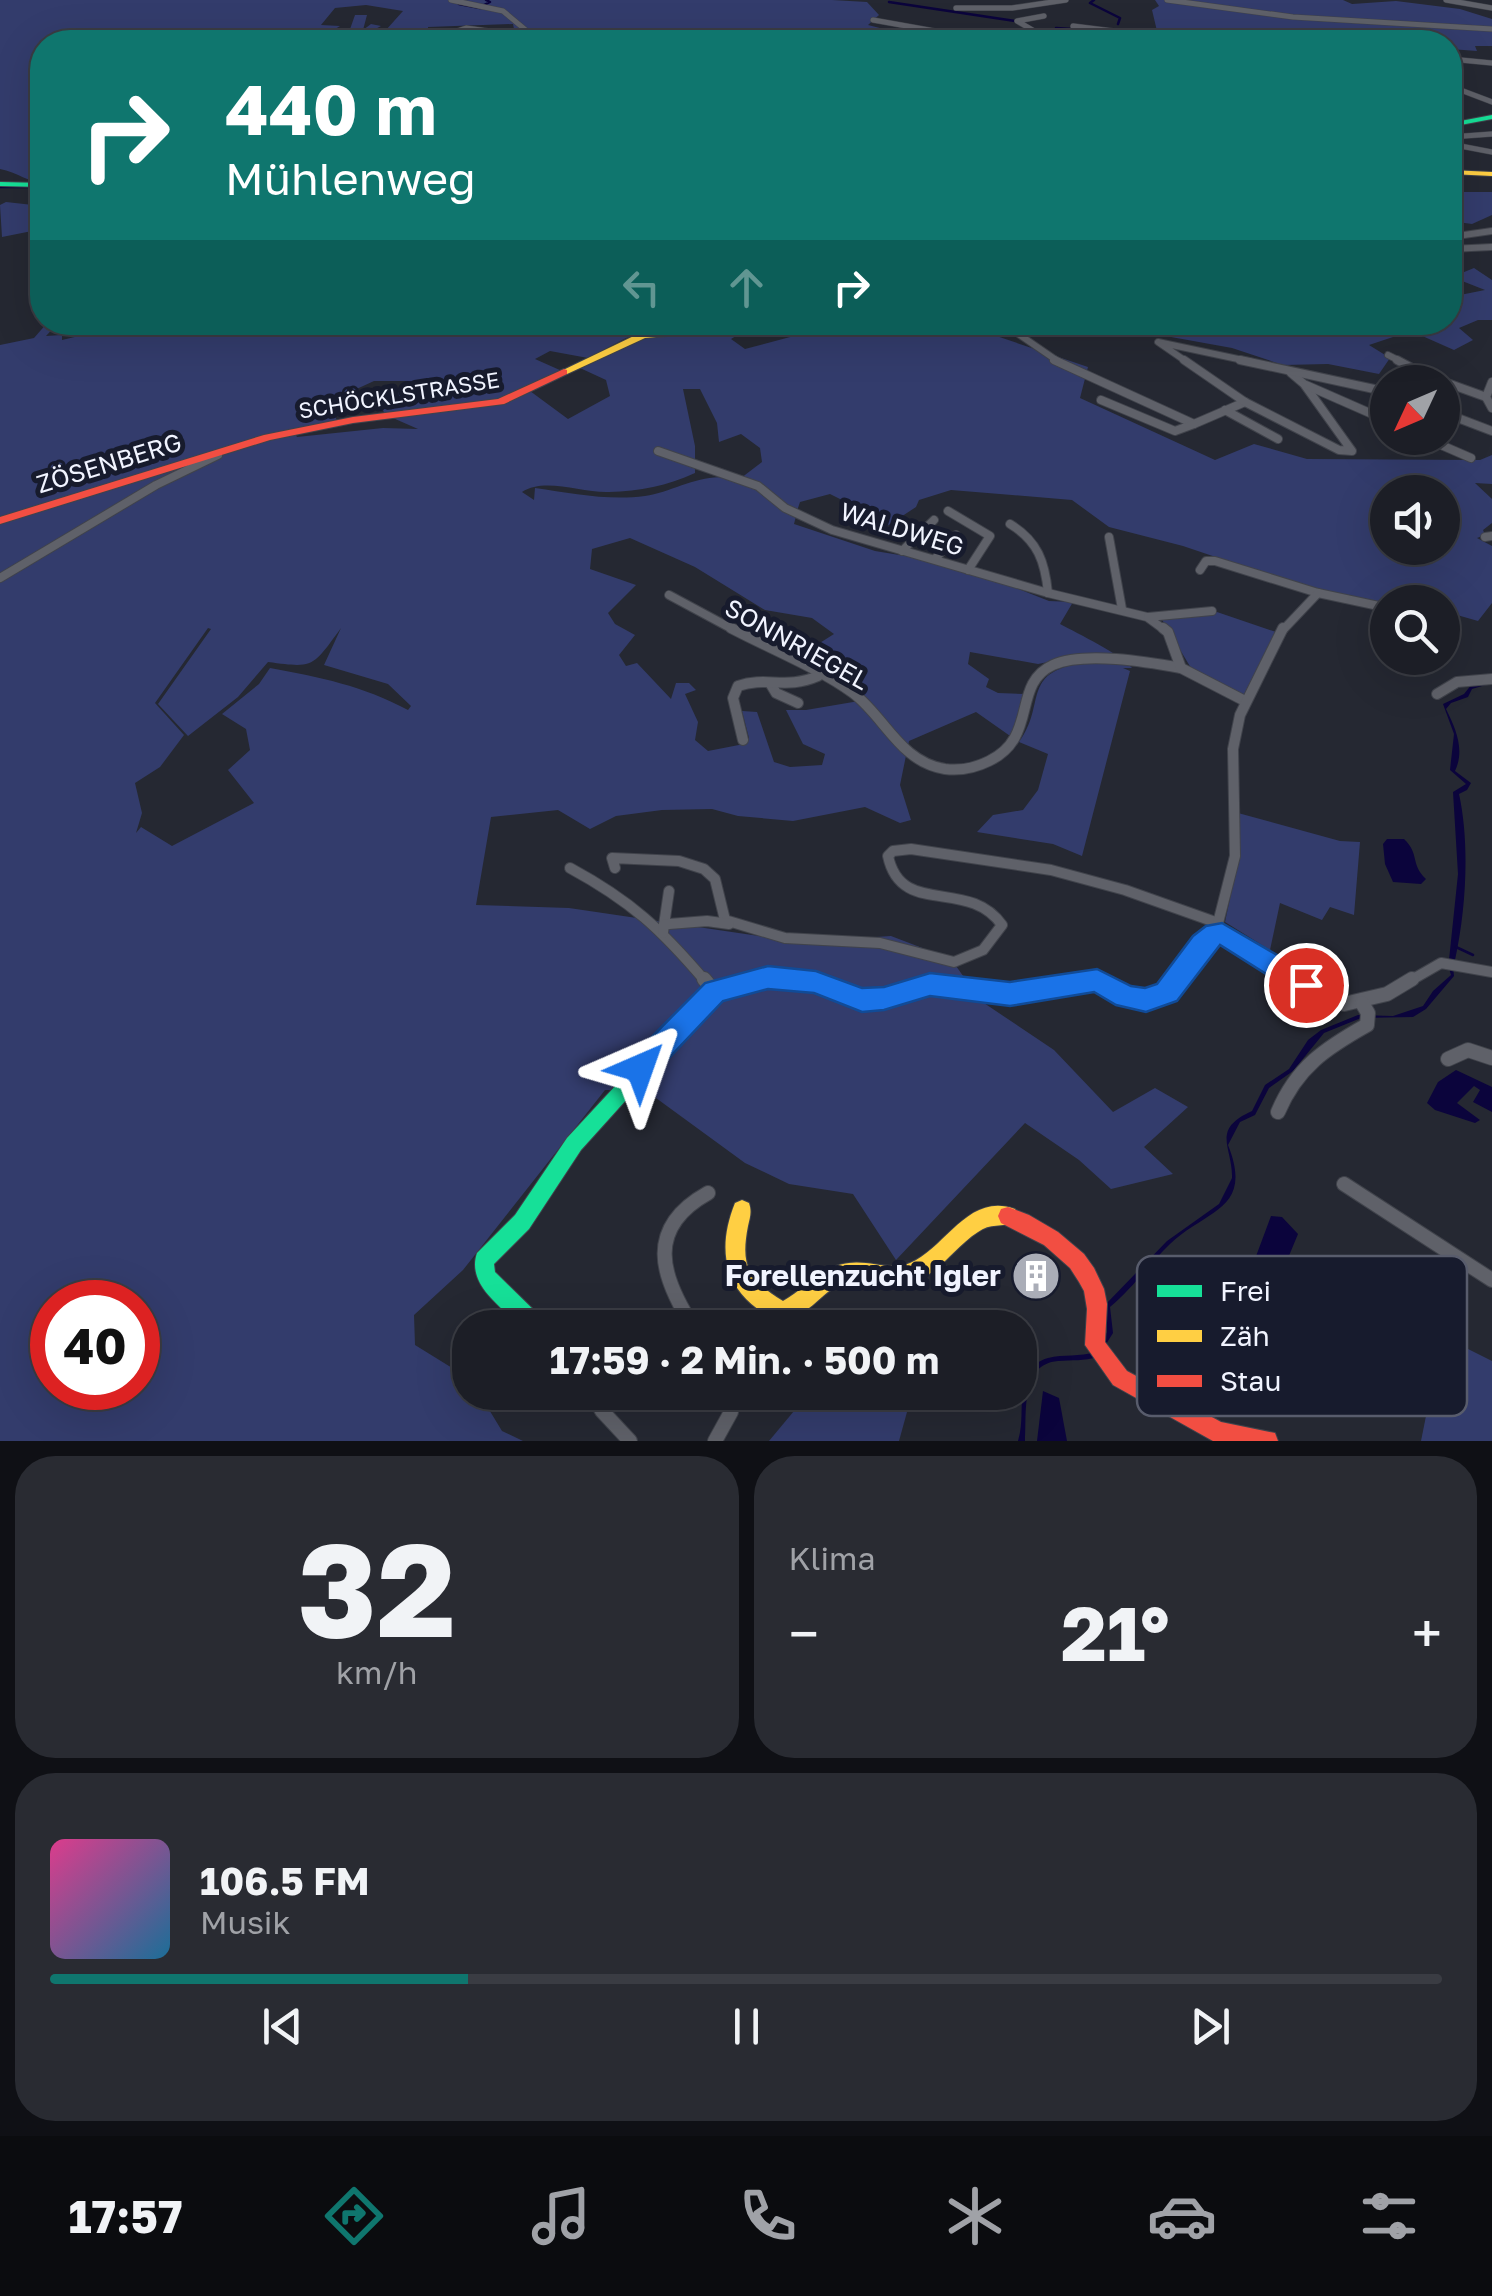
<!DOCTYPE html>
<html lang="de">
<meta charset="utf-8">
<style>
:root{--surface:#1c1e26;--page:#292b32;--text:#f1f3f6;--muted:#a0a2a7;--line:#3a3c43;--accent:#0f766e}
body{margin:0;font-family:"Golos Text",sans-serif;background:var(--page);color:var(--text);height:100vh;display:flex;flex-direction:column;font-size:38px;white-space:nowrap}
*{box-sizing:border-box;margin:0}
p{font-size:32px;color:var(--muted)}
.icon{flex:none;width:55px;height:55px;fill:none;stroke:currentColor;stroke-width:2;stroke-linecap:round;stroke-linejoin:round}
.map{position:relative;height:1441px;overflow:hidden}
.sheet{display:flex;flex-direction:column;gap:15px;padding:15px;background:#0f1015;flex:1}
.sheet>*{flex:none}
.guide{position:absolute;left:30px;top:30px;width:1432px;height:305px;border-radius:40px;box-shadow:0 10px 40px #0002,0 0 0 2px var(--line);background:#0f766e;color:#fff;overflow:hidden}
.needle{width:65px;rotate:226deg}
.controls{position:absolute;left:1370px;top:365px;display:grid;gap:20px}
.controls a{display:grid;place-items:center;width:90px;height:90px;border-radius:50%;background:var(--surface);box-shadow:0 10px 40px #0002,0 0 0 2px var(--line);font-size:50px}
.speed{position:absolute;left:30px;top:1280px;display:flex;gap:20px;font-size:50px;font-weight:700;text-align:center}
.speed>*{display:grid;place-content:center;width:130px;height:130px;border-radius:50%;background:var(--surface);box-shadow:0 10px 40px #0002,0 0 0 2px var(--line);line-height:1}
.speed .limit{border:15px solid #d22;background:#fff;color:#111}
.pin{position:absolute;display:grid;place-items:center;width:85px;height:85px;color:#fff;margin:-42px;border:5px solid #fff;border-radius:50%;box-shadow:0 2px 10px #0007}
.me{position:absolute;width:110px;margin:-55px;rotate:43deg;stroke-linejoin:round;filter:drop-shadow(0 0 8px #0008)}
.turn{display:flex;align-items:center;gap:35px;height:210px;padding:0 30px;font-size:45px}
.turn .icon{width:130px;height:130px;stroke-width:2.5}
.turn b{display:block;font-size:70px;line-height:85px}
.lanes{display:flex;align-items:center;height:95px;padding:0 30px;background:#0003;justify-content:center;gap:50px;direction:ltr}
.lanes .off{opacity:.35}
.big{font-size:75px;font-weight:700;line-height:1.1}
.sheet .tile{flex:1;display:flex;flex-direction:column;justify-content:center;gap:15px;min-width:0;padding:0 35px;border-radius:40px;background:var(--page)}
.sheet .dial{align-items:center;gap:0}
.dial b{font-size:130px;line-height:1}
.song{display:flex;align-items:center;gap:30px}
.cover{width:120px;height:120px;border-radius:15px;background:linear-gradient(135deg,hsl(330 70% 55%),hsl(200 70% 35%))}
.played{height:10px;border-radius:5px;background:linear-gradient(90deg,var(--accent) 30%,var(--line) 30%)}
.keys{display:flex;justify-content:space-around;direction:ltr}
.heat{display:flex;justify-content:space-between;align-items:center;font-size:55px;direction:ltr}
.sheet .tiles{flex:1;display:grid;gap:15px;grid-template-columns:1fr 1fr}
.tile:last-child{grid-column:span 2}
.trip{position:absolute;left:452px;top:1310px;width:585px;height:100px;border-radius:40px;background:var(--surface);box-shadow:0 10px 40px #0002,0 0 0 2px var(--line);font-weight:700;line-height:100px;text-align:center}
.tabs{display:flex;height:160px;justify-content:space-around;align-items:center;background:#0b0c0f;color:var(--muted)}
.tabs .icon{width:70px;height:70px}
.tabs .on{color:var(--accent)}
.tabs b{font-size:45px;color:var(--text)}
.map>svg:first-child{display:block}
.green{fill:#333c6c;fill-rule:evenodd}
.water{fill:#0b043c}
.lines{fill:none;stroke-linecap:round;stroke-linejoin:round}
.stream{stroke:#0b043c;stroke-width:2.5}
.street-far4-casing{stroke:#40434b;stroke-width:6}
.street-far3-casing{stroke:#40434b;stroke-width:8}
.street-far2-casing{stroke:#40434b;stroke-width:10}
.street-far1-casing{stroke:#40434b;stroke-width:12}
.street-casing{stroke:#40434b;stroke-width:16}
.fast-casing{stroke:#40434b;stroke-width:2}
.slow-casing{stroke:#40434b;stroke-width:2}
.jam-casing{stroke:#40434b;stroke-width:2}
.street-far4{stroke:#5f6169;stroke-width:5}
.street-far3{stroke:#5f6169;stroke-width:6}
.street-far2{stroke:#5f6169;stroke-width:8}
.street-far1{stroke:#5f6169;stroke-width:10}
.street{stroke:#5f6169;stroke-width:14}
.fast{fill:#16e098;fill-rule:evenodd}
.slow{fill:#ffcf43;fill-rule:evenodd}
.jam{fill:#f24e42;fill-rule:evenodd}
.route{fill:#1a73e8;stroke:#114b97;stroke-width:2.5}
.labels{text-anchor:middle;stroke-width:10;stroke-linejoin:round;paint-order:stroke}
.far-street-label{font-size:22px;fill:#f1f4ff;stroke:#171b2d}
.street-label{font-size:25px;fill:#f1f4ff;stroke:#171b2d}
.near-poi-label{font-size:30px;font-weight:bold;fill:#f1f4ff;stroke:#171b2d;text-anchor:end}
.key{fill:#171b2d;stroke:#585c6c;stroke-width:2.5}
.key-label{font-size:28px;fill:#f1f4ff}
</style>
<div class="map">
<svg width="1492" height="1441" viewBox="0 0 1492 1441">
<rect width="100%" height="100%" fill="#252832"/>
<g class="green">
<path d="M0,0H832L867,2L879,15L868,25L935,42H526L525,37L502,31L514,29L513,24L428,27V31L374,33L339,42H42V183C30,183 17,172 0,169ZM366,5L403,11L386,30L368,33L381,26L371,24L363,30L367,15H355L349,32L359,35L337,40L332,31L340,26L321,25L335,8Z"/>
<path d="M1155,0H1343L1352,4L1396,1L1460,9L1492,19V46H1475L1477,51L1450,49V42L1137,41L1134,38L1157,31L1152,10L1159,6Z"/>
<path d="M1450,192H1492V215L1472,224L1450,221Z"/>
<path d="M6,202L42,206V229L2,237L0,205Z"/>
<path d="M1474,268L1492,280V320H1478L1459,328L1473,340L1454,350L1411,331L1369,345L1390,358L1379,374L1328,364L1283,365L1232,348L1160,335L1165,327L1180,322H1450V297L1485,290L1452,277Z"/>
<path d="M48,322L58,323L46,336L62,335V340L83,335L105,322L735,324L649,332L626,338L588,358L550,351L535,359L562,371L496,401L385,414L380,405L395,401L392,392L409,387L406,381H374L313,409L308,415L331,403L337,421L292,429L297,437L383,428L418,429L393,418L501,403L530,391L568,419L610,396L606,380L580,368L642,337L677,331L749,328L731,339L745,349L809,332L793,323H958L1088,367L1080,398L1215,460L1254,444L1307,459L1480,460L1492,455V484L1475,483L1492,499V523L1483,530L1485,535L1477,538L1492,546V603L1478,621L1443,611L1442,602H1388L1387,607L1308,588L1183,546L1109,527L1072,500L951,490L919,500L916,507L881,530L878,518L830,494L800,502L796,514L760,485L741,478L762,462L760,448L741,434L719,442L717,423L700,389H683L695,446V473C667,486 640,491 609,492C581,493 545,477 522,492L534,500L535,488C571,493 608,501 645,496C672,492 701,473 728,478C757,483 773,501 796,516L794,524L875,551L924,559L1001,582L1049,601L1073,602L1060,624C1079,634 1120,654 1132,668H1123L1130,671L1082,856L1053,844L977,832L993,815L1023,810L1038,790L1048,754L1019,742C1047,704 1020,673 1082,663L1058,660L1038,664L970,652L968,664L989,679L986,687L998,693L1024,694L1023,716L1013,738L976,712L909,741L900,785L911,820L900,823L865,807L793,821L738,816L712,809L662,810L616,816L590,829L558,810L491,817L476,905L569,908L799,942L891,936L951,959L981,1001L1054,1050L1113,1112L1155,1088L1188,1107L1144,1147L1173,1174L1111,1189L1079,1160L1025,1123L896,1260L853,1194L789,1184L745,1163L645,1090H605L463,1270L414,1315L415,1345L470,1379V1392L479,1393L502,1431L523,1441H0V345L34,338ZM1388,492H1442V548H1388ZM630,538L695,567L765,610L812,618L834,634L791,661L853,691L888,728L883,729L859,701L806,710H786L803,744L825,754L822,765L790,767L774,762L757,712L742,711L749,738L744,744L708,751L695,740L698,722L685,694L696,690L689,683H676L671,699L637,663L626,666L619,655L635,635L615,624L608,613L636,585L590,569L592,549ZM208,628L211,629L158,704L188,736L238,697L268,662C314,668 312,668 341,628L324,665L388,684L411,706L408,710C363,686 320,677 270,668L259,684L222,714L246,729L250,750L228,770L254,803L172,846L141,827L136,833L142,813L135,783L160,767L184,735L155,703ZM52,1302H138V1388H52Z"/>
<path d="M1217,612L1276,632L1244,696L1194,673L1161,618H1189Z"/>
<path d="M1238,813L1340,841L1360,842L1354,915L1330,907L1322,920L1280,903L1270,950L1225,922L1240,851Z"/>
<path d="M1442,1336L1492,1361V1441H1421Z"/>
<path d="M809,1393H842L907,1412L899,1441H769Z"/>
</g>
<g class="water">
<path d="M1492,683L1472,689L1468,697L1451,703L1446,709C1456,729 1465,750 1455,771L1471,783L1467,790L1459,794C1470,844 1466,909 1455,960H1449L1458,874L1453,792L1466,784L1450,770L1454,734L1443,704L1464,694L1472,684Z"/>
<path d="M1387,839H1404C1420,854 1410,864 1426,879L1421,884L1393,882L1385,864L1383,844Z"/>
<path d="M1448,965L1453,966L1454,976L1426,1009L1413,1017L1361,1018L1324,1033L1293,1071L1269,1088L1255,1115L1240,1122L1228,1145C1254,1210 1207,1209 1170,1244C1149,1264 1133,1288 1110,1307L1113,1333L1098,1357C1083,1361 1073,1360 1058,1361C1020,1364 1027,1413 1025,1441H1018C1028,1412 1010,1369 1048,1358C1064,1354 1079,1357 1096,1352L1107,1332L1105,1305L1167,1241L1219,1204L1232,1178C1233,1147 1210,1130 1252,1111L1265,1085L1289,1069L1308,1040L1321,1030L1358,1015L1393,1016L1423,1006L1433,991L1451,975Z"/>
<path d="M1456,1070L1492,1087V1112L1473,1102L1480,1090L1474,1086L1457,1103L1480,1120L1475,1123L1435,1110L1427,1103L1438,1082Z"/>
<path d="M1271,1216L1282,1217L1298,1234L1274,1292L1263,1349L1254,1371L1246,1375L1234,1368V1337L1250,1278L1266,1281L1252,1267Z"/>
<path d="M1043,1391L1059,1398L1067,1441H1037Z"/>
</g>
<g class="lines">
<g class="stream">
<path d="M1094,0L1090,3L1120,18L1118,24"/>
<path d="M889,2L1015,21"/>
<path d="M459,4L480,8"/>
<path d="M482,6L490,2L486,0"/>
<path d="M1056,28L1072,29"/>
<path d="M1073,29L1097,33"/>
<path d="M1103,33L1122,36"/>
<path d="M0,187H42"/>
<path d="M1456,947L1473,955"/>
</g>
<g class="street-far4-casing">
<g id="street-far4">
<path d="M451,0L503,11L540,42"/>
<path d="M1167,0L1293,17L1492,29"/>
<path d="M1446,0L1492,8"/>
<path d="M956,8H1012L1066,0"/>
<path d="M1044,16L1017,21L1053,42"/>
<path d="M873,20L996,42"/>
<path d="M1073,26L1121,32L1137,42"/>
<path d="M346,42H425L466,28L488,31L493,42"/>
<path d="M1450,59L1492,63"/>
<path d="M1450,86L1492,102"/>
<path d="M1450,137L1492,134"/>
<path d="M1450,144L1492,152"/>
</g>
</g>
<g class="street-far3-casing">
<g id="street-far3">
<path d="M1450,237L1492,231"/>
<path d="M1450,249L1492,247"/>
<path d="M1001,322L1059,362"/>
<path d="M1388,355L1402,362"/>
<path d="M1187,362L1158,342L1252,362"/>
</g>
</g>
<g class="street-far2-casing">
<g id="street-far2">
<path d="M1054,360L1194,424L1245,402"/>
<path d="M1184,360L1245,402L1339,450L1352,451L1304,384L1291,373"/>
<path d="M1240,360L1388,392"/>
<path d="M1397,360L1425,375L1486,397"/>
<path d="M1492,382L1486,397L1492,408"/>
<path d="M1306,385L1388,421"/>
<path d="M1101,400L1175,431L1194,424"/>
<path d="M1225,410L1278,439"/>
<path d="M1442,412L1492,431"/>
<path d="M1425,438L1471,458"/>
<path d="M658,451L758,486L785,508L832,530L1048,593L1147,617L1166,631"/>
<path d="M948,511L990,536L968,570"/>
<path d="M1010,524C1038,541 1045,562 1048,593"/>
<path d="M1109,537L1122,609"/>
<path d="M1485,537L1492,536"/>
<path d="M902,551L934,520"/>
<path d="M935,559L956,535"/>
<path d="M1200,570L1206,561H1215L1318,593L1388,608"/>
<path d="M0,578L156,485L218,455"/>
<path d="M669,595L736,631"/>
<path d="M1148,617L1212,611"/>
<path d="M1282,631L1318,593"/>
</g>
</g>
<g class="street-far1-casing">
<g id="street-far1">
<path d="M731,628C769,648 819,668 853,693C885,717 900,762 945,769C961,771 975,768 989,761C1039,737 1011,684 1053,665C1084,651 1148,662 1181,668"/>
<path d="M1163,628L1168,632L1181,668L1245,701"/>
<path d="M770,683L776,693L798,703"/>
<path d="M1437,694L1457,682L1492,679"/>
<path d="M743,740L733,698L738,686C767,676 786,690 818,676"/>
<path d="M570,868C631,901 661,929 706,982"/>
<path d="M615,868L612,858L679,861L704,869L715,879L725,920L785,938L880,943L954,962L983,950L1002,925C968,877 901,918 888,856L893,851L911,849L1051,870L1125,890L1218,923"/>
<path d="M1218,923L1235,856L1233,749L1240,715L1283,628"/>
<path d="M664,925L669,891"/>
<path d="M1220,929L1241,946L1305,982"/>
<path d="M663,933L664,925L669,924L707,921L729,924"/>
<path d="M1408,982L1441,963L1492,972"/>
</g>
</g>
<g class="street-casing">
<g id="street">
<path d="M704,979L714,991"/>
<path d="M1300,979L1344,1004L1387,994L1412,979"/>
<path d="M1448,1059L1468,1050L1492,1058"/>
<path d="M1278,1112C1297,1067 1326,1048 1367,1025L1368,1013L1362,1003"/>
<path d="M1344,1184L1492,1280"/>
<path d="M694,1328C660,1276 645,1228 708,1193"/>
<path d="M592,1392L602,1411L630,1441"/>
<path d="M715,1441L731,1412L732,1392"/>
</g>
</g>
<g class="fast-casing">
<g id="fast">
<path d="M1492,115V119L1450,127V123Z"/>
<path d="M0,182L42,183V187L0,186Z"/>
<path d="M790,970L871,993L914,982L920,984L922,989L920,994L871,1007L790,984L738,990L720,996L581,1150L529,1229L494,1264L495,1272L545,1321L548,1328H523C503,1308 466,1285 477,1253L515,1215L567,1138L708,986L738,976Z"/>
</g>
</g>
<g class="slow-casing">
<g id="slow">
<path d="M1450,170L1492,172V176L1450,174Z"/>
<path d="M753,322H794L790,325L645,338L567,374L559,372L640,333Z"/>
<path d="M1222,928L1228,929L1230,934C1224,942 1214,946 1207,954C1192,970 1184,994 1161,1004C1130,1017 1111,986 1082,987C1061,987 1042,996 1022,999C994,1004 966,994 938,993C928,993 918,996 908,994L906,989L908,984C944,973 979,989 1015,986C1040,984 1066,969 1091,973C1110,976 1130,997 1149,993C1175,988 1187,940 1222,928Z"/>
<path d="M742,1200L749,1203C752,1212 750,1217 748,1226C740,1267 749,1280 783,1301C805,1289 821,1266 849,1263C869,1260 891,1271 910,1263C946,1248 968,1192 1015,1209L1018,1216L1015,1223C1002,1227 990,1223 978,1232C956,1246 942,1270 917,1281C892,1292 865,1275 840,1285C828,1289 819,1301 809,1308C800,1315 791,1319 781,1322C727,1299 714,1255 735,1203Z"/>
</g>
</g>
<g class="jam-casing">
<g id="jam">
<path d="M564,369L567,370V374L504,404L353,423L270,440L0,524V517L264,435L353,417L498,399Z"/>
<path d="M1008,1207L1029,1215L1058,1232L1084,1254L1094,1268L1104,1289L1107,1304L1105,1342L1127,1371L1221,1422L1275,1433L1278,1441H1213L1113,1385L1085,1345L1087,1309L1084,1291L1079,1282L1070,1268L1044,1245L1001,1223L998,1216L1001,1209Z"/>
</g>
</g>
<use href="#street-far4" class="street-far4"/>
<use href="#street-far3" class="street-far3"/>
<use href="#street-far2" class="street-far2"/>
<use href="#street-far1" class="street-far1"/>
<use href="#street" class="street"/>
<use href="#fast" class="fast"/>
<use href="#slow" class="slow"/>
<use href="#jam" class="jam"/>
</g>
<path class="route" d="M1222,923L1315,977L1319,985L1315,993L1306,996L1296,993L1220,945L1177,1001L1146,1012L1116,1005L1094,992L1010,1006L930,996L884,1010L862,1012L814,993L768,989L723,1001L651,1077L640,1081L630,1077L626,1068L630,1059L705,983L768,966L816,971L862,988L884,987L930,973L1010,982L1097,969L1131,986L1145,988L1157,984L1193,936L1206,926Z"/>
<defs>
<g id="building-disc" transform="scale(2.5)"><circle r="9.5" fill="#aaadb7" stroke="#171b2d"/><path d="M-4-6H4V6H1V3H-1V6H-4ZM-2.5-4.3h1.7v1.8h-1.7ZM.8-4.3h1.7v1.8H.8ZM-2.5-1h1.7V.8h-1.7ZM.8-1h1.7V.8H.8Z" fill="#fff"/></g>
</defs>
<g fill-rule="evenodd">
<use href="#building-disc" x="1036" y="1276"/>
</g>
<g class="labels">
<g class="far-street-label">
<text transform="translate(399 395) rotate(-9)" y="8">SCHÖCKLSTRASSE</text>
</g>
<g class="street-label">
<text transform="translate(109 463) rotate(-17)" y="9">ZÖSENBERG</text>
<text transform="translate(902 529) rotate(17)" y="9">WALDWEG</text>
<text transform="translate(797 644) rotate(29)" y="9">SONNRIEGEL</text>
</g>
<g class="near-poi-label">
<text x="1001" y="1286">Forellenzucht Igler</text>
</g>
</g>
<rect x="1137" y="1256" width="330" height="160" rx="15" class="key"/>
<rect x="1157" y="1285" width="45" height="12" fill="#16e098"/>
<rect x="1157" y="1330" width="45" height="12" fill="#ffcf43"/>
<rect x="1157" y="1375" width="45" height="12" fill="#f24e42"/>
<g class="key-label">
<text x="1220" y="1301">Frei</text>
<text x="1220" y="1346">Zäh</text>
<text x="1220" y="1391">Stau</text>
</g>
</svg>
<div class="controls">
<a><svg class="needle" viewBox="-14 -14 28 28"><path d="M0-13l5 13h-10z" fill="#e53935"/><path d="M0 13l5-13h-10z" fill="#a0a2a7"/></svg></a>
<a><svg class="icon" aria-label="sound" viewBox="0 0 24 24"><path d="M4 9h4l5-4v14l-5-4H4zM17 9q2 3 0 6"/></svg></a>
<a><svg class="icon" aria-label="search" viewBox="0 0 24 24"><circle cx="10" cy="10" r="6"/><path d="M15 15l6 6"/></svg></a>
</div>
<div class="speed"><div class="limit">40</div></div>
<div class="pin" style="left:1306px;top:985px;background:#d93025"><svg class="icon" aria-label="arrive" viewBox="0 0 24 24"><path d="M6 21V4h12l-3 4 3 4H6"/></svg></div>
<svg class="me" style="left:640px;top:1068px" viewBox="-20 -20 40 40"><path d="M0-17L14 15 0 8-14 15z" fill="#1a73e8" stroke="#fff" stroke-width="4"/></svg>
<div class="trip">17:59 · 2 Min. · 500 m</div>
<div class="guide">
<div class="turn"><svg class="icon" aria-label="right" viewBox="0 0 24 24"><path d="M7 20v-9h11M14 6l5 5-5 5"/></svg><div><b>440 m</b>Mühlenweg</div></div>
<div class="lanes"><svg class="icon off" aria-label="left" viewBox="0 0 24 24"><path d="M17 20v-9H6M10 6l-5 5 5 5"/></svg><svg class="icon off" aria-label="ahead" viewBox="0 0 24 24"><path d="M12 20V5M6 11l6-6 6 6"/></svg><svg class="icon" aria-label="right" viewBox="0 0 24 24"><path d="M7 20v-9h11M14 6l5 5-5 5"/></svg></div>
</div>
</div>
<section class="sheet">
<div class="tiles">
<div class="tile dial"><b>32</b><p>km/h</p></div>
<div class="tile"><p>Klima</p>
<div class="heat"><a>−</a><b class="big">21°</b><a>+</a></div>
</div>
<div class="tile">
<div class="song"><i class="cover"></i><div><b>106.5 FM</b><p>Musik</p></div></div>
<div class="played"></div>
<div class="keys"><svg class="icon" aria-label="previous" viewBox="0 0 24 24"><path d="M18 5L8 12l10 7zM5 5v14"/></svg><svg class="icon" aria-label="pause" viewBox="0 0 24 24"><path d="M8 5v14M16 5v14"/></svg><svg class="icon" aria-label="next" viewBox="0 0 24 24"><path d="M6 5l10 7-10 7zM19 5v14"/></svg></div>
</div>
</div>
</section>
<nav class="tabs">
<b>17:57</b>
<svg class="icon on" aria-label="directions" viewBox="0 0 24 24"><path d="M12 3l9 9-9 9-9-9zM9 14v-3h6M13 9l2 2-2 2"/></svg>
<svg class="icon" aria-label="music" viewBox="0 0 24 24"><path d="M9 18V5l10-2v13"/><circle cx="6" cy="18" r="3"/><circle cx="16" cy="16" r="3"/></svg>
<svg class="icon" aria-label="phone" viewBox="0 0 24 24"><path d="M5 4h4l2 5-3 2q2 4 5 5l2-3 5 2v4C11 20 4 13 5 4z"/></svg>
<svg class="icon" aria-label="climate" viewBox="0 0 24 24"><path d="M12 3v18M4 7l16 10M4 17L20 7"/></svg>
<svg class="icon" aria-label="car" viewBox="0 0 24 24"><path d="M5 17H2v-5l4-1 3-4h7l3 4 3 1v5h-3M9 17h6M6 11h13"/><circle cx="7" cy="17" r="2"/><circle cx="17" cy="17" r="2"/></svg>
<svg class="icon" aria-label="filters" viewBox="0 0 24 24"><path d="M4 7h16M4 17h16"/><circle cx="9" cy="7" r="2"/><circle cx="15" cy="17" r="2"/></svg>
</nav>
